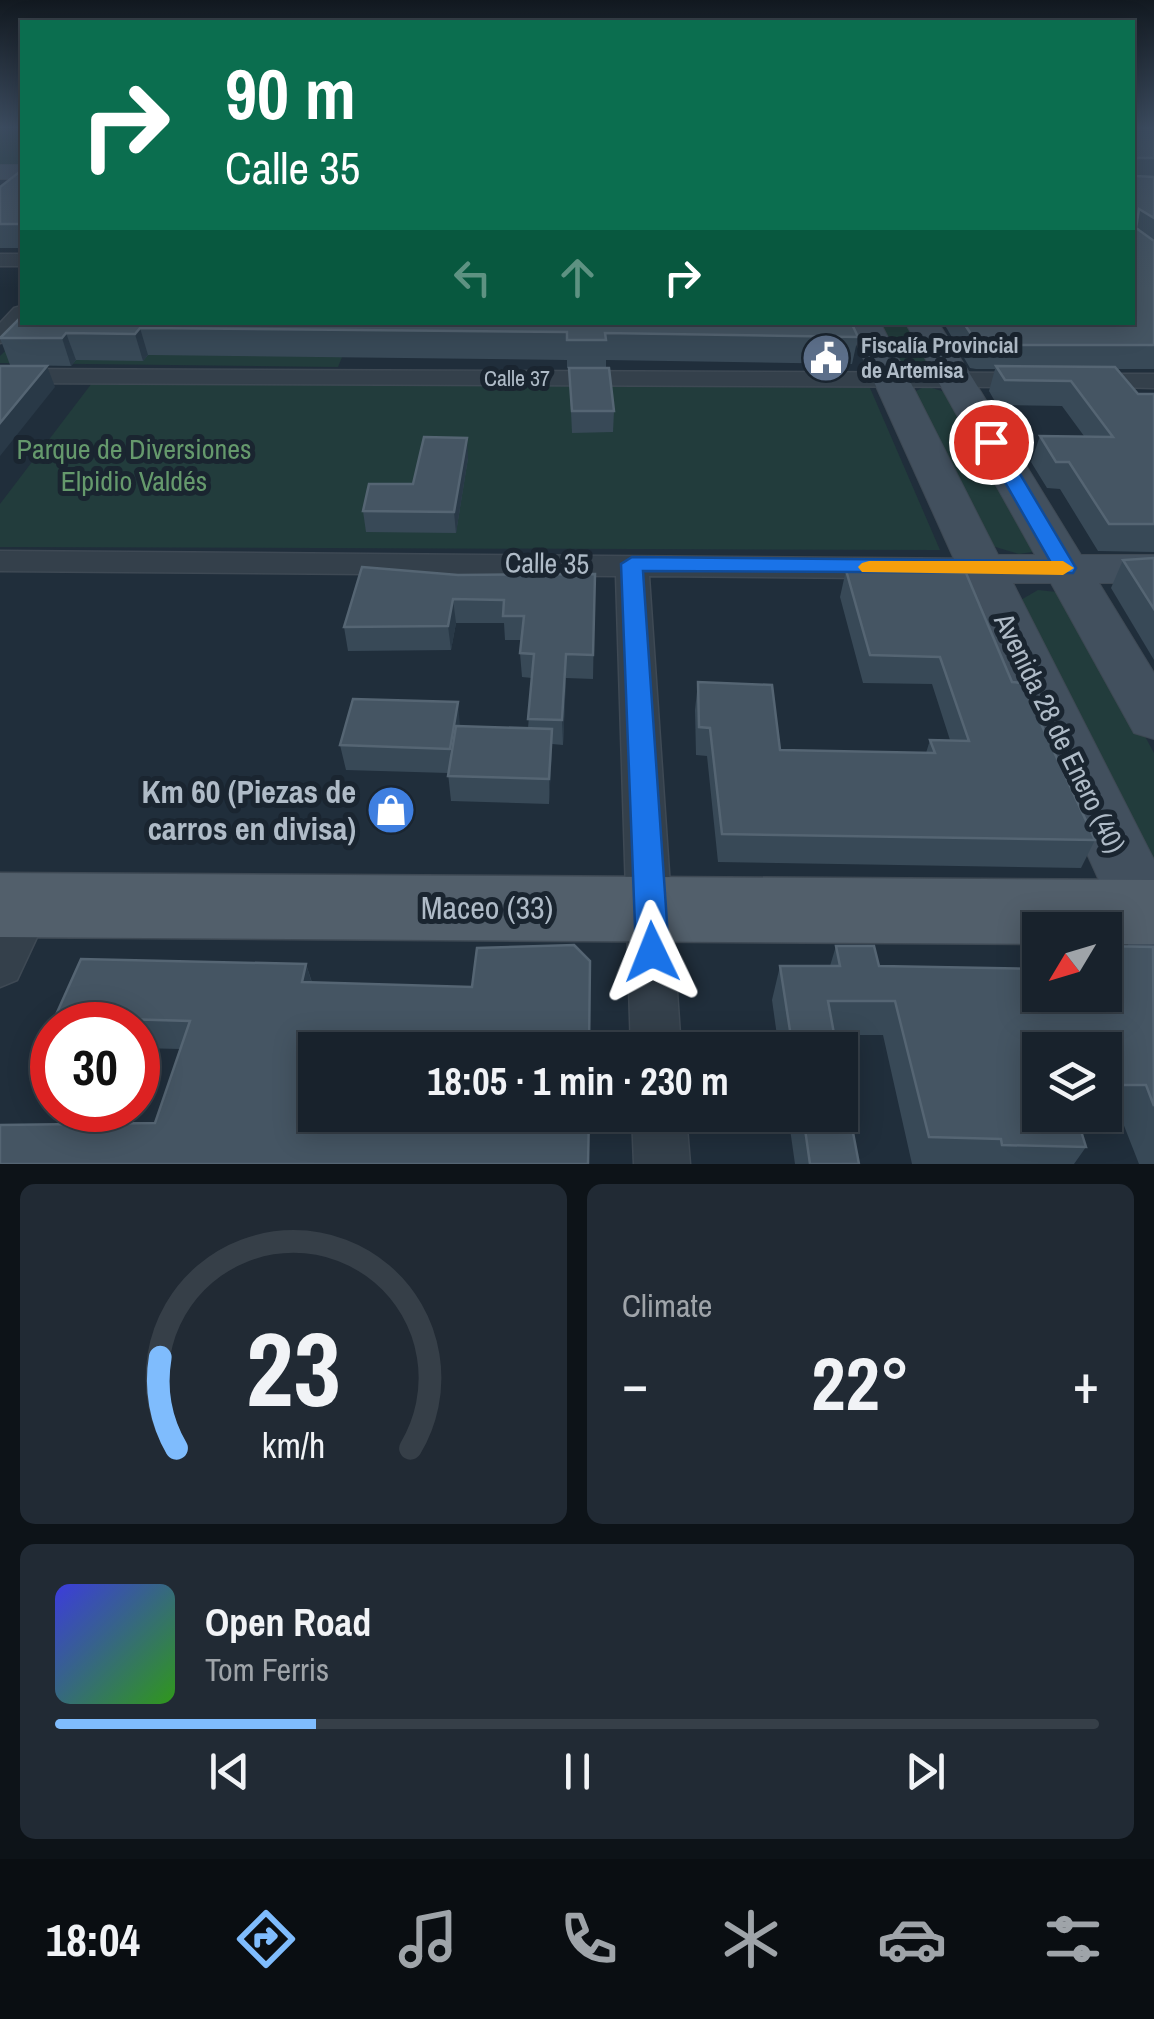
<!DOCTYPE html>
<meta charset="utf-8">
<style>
:root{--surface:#18222c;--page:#212a34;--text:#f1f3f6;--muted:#9fa4a9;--line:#363f48;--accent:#7fbcfd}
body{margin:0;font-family:"Archivo Narrow",sans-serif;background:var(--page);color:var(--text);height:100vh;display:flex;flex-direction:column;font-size:38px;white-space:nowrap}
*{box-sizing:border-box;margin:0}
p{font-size:32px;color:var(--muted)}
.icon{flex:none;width:55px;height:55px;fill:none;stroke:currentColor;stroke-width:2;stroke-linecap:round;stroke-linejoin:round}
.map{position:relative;height:1164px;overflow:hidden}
.panel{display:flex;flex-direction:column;gap:20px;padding:20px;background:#0d1318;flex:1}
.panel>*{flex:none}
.banner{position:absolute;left:20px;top:20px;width:1115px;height:305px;border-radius:0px;box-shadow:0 5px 25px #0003,0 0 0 2px var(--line);background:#0b6e4f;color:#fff;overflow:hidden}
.needle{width:65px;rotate:232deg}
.tools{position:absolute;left:1022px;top:912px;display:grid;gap:20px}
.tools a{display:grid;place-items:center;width:100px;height:100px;border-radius:0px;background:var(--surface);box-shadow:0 5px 25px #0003,0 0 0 2px var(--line);font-size:50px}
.speed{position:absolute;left:30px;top:1002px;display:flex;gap:20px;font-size:50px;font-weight:700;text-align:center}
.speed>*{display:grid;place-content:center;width:130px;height:130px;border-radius:50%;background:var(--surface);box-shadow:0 5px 25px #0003,0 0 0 2px var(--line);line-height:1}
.speed .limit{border:15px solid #d22;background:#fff;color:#111}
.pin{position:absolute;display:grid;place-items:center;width:85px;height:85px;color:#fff;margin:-42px;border:5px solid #fff;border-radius:50%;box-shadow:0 2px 10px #0007}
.me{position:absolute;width:110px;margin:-55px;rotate:358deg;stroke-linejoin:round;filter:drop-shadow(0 0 8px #0008)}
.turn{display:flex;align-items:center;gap:35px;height:210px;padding:0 40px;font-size:45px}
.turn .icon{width:130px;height:130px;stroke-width:2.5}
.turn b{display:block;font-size:70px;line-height:85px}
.lanes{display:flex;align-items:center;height:95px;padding:0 40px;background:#0003;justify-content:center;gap:50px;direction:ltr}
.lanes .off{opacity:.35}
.big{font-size:75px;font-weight:800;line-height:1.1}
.panel .card{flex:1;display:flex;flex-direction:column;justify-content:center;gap:15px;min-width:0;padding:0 35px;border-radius:15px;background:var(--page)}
.panel .dial{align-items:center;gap:0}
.dial svg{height:260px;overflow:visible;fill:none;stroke:var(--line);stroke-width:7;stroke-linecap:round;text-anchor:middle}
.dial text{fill:var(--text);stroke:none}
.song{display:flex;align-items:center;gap:30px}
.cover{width:120px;height:120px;border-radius:15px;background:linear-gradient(135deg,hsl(240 70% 55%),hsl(110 70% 35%))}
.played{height:10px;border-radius:5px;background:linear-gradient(90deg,var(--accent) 25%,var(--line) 25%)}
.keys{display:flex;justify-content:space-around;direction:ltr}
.heat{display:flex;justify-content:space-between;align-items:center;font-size:55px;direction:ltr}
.panel .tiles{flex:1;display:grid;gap:20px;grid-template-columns:1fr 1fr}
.card:last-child{grid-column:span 2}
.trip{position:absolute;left:298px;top:1032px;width:560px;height:100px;border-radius:0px;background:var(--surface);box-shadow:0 5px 25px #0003,0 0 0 2px var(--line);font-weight:800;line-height:100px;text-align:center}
.menu{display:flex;height:160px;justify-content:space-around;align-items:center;background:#0a0e12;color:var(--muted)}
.menu .icon{width:70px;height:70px}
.menu .selected{color:var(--accent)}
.menu b{font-size:45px;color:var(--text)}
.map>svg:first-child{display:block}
.green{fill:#223c3c}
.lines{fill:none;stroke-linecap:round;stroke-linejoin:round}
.street-casing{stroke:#3e4954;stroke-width:3}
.secondary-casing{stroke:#3e4954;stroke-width:2}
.primary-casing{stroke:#3e4954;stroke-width:3}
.street{fill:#34404b;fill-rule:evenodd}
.secondary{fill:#42505e;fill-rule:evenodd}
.primary{fill:#525f6b;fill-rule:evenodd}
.wall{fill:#384957;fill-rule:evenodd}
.shaded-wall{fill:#293947}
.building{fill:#455563;stroke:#556573;stroke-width:2.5}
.route{fill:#1a73e8;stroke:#114b97;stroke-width:2.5}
.slow{fill:#f59e0b}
.labels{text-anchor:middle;stroke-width:10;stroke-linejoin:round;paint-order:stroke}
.far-poi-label{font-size:22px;font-weight:bold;fill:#afbbc7;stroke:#1a2530;text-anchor:start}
.far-street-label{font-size:22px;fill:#afbbc7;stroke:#1a2530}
.park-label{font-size:28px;fill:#65996c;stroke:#1a2530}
.street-label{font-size:28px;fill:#afbbc7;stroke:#1a2530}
.near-poi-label{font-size:32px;font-weight:bold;fill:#afbbc7;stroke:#1a2530;text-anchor:end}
.near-street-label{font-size:32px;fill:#afbbc7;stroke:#1a2530}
</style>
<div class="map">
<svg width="1154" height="1164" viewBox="0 0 1154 1164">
<rect width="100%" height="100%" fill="#202e3b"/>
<g class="green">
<rect x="0" y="126" width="22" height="42"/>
<path d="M34,323H356L338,367L0,363V356Z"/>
<path d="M875,323H908L934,369L920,374L897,368Z"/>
<path d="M92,383L870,388L940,550L0,547V504Z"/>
<path d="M926,386L948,393L1036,545L1032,552L1019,554L989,545L910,394Z"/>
<path d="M1038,590L1057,592L1072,602L1154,753V863L1019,601Z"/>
</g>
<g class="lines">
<g class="street-casing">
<g id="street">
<rect x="0" y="254" width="22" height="12"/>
<path d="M22,306L25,322L8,341L0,343V323L14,308Z"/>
<path d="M0,369L1035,373L1047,380L1035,387L0,383Z"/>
<path d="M1084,374H1154V388L1075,386L1072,381Z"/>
<path d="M0,551L981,559L992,562L997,569L992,576L981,579L649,576L681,1050H631L616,576L0,571Z"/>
<path d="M29,885L45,891L52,905L17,980L0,987V917L13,891Z"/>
<path d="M632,1115H686L690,1164H634Z"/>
</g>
</g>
<g class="secondary-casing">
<g id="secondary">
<rect x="0" y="165" width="22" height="14"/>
<path d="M847,322H880L998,555H1035L905,322H938L1081,555H1154V583H1099L1154,673V739L1134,733L1051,583H1013L1154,860V958L1130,949Z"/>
</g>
</g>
<g class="primary-casing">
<path id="primary" d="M0,873L1154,880V944H1105V930H1040V944L0,937Z"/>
</g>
<use href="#street" class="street"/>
<use href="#secondary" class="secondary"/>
<use href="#primary" class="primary"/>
</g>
<g class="wall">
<path d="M1132,126H1154V369H1118L1138,394H1154V552L1098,551L1060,489L1047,488L1031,462L1040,436H1084L1062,406L997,405L989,391L995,369H976L970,368L943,322H1132Z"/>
<path d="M22,170V248H0V187Z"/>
<path d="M22,316L858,337L852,364L606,360V368H567V360L148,355L143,361L76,360L71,366L10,365L0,338Z"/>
<path d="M569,368L614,411L613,432L572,433Z"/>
<path d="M468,458L456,533L366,532L363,511L413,484Z"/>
<path d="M1154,558V660L1111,588L1123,560Z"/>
<path d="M846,570L1012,682L1095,840L1081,868L718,862L707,756L696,755L695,710L698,682L780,750L926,753L930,740H950L932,684L863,683L840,597Z"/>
<path d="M595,574L593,679L566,678L563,745L552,744L549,804L451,801L448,773L346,770L340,745L460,726L528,728L532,678L522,677L520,653L522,640H505L504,623H456L451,650L348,651L344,627L458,575Z"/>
<path d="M574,945L155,1123L180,1049L138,1048V1025H61L55,1017L306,964L312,982L472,987Z"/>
<path d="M836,946L879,966L1040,995L1154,948V1164H1139L1121,1118L1076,1117L1086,1147L1074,1164H912L883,1035H834L837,1050H779L772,1000L780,966H830ZM1040,1050H1105V1115H1040Z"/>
<path d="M788,1115H840L859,1164H795Z"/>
</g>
<g class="shaded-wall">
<path d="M140,328L148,355L143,361L135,334Z"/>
<path d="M66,333L76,360L71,366L62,338Z"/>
<path d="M47,366L55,387L0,456V423Z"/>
<path d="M467,438L468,458L456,533L454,512Z"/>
<path d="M453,599L456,623L451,650L448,626Z"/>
<path d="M566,654V678L563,745L562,720Z"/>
<path d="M458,702L460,727L453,774L450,749Z"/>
<path d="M552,729V754L549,804V779Z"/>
<path d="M306,964L315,994L302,982Z"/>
</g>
<g class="building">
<path d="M1132,126H1154V158H1136V176L1154,177V218L1139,209L1136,228L1154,241V345H983L977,343L963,322H1132Z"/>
<path d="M22,170V224H0V187Z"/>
<path d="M22,316V322H851L858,337L605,333L606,340H567V332L140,328L135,334L66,333L62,338H0Z"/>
<path d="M0,366H47L0,423Z"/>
<path d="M996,366L1115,367L1138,394H1154V524H1109L1069,462H1056L1040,436L1113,437L1071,381L1005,380Z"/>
<path d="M569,368H609L614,411H572Z"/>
<path d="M424,437L467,438L454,512L363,511L369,484H413Z"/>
<path d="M1154,558V609L1123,560Z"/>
<path d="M362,567L458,575L595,574L593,655L566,654L562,720L528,719L534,654L520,653L524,616H503L504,600L453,599L448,626L344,627Z"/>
<path d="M846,570L966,573L1012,682L1022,683L1095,840L722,834L710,728L699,727L698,682L772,685L780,750L935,753L930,740L969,741L940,657L870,655Z"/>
<path d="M353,699L458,702L450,749L340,745Z"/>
<path d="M456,726L552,729L549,779L448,776Z"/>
<path d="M574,945L590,961L589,1050H315V1115H589L588,1164H0V1125L155,1123L190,1021L55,1017L81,959L306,964L302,982L472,987L477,948Z"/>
<path d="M836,946H874L879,966L1040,969V995H1105V946L1153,947L1154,1106L1146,1085H1105V1050H1040V1115H1076L1086,1147L1002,1145L1001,1139L929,1137L895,1001H828L837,1050H793L780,966H840Z"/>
<path d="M840,1064L859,1164H810L803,1115H840Z"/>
</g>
<linearGradient id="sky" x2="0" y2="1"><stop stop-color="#121920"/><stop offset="0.44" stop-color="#3c4c60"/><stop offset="1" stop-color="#3c4c60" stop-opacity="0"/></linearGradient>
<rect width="1154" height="289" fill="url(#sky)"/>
<path class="route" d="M991,437L1001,442L1076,568L1073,573L643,571L669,952L664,963L652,968L641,963L636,952L621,564L632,557L1050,561L982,442Z"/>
<path class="slow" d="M869,561H1063L1074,568L1063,575L862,572L858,567L862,563Z"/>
<defs>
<g id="civic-disc" transform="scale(2.5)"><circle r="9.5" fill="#5c6f8a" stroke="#1a2530"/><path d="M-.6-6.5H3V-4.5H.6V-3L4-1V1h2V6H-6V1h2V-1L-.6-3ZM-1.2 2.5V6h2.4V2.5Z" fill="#fff"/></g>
<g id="shop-disc" transform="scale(2.5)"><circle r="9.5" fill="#3f7fe0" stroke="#1a2530"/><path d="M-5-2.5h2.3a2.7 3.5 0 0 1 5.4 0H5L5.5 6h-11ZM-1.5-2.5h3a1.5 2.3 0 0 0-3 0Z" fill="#fff"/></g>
</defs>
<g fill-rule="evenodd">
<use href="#civic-disc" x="826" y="358"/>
<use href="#shop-disc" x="391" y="810"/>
</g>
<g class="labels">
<g class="far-poi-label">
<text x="861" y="353">Fiscalía Provincial<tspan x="861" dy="25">de Artemisa</tspan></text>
</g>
<g class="far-street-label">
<text x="517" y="386">Calle 37</text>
</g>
<g class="park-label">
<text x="134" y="459">Parque de Diversiones<tspan x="134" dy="32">Elpidio Valdés</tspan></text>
</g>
<g class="street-label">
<text transform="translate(547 563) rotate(1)" y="10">Calle 35</text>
<text transform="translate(1060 733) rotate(64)" y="10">Avenida 28 de Enero (40)</text>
</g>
<g class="near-poi-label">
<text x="356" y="803">Km 60 (Piezas de<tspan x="356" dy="37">carros en divisa)</tspan></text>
</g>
<g class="near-street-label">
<text x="487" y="919">Maceo (33)</text>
</g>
</g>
</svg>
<div class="tools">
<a><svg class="needle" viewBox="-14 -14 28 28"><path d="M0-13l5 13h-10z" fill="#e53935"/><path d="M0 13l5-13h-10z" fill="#9fa4a9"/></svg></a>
<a><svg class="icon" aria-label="layers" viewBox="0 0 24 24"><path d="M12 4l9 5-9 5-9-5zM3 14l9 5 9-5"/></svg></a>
</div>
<div class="speed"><div class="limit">30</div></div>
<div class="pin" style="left:991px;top:442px;background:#d93025"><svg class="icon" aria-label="arrive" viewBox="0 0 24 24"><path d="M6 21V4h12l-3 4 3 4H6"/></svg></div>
<svg class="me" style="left:652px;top:952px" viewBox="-20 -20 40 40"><path d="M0-17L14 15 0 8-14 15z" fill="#1a73e8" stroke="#fff" stroke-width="4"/></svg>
<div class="trip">18:05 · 1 min · 230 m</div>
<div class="banner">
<div class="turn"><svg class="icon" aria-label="right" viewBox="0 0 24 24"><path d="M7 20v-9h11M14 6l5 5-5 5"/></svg><div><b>90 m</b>Calle 35</div></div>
<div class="lanes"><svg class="icon off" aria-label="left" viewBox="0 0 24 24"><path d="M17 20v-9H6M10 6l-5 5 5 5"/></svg><svg class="icon off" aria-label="ahead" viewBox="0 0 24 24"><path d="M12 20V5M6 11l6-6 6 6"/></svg><svg class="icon" aria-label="right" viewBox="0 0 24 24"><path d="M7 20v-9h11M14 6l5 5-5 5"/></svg></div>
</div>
</div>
<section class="panel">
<div class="tiles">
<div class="card dial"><svg viewBox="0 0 100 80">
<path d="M14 69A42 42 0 1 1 86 69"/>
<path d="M14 69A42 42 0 0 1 9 41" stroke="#7fbcfd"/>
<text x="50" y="56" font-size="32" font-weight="700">23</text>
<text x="50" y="72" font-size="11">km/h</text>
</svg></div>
<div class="card"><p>Climate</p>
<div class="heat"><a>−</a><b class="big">22°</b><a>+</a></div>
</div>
<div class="card">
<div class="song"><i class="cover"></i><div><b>Open Road</b><p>Tom Ferris</p></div></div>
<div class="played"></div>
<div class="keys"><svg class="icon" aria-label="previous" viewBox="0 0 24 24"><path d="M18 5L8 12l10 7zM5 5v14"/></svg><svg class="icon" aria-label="pause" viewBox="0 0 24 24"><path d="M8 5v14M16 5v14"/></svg><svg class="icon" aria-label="next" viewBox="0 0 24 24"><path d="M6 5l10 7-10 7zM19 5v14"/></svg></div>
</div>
</div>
</section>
<nav class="menu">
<b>18:04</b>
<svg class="icon selected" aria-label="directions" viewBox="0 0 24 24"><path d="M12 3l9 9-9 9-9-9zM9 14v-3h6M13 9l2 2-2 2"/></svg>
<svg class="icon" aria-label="music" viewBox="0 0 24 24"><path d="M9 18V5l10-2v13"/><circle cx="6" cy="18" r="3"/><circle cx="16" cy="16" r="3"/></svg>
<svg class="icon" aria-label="phone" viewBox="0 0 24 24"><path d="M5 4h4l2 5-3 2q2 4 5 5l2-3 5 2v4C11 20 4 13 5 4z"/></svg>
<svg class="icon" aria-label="climate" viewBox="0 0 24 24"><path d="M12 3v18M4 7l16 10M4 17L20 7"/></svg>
<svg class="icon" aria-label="car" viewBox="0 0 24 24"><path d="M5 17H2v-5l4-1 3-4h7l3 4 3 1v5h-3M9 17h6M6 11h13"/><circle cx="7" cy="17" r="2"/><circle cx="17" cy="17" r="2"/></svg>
<svg class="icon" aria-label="filters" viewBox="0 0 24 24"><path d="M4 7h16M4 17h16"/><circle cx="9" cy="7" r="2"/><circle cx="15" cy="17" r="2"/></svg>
</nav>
